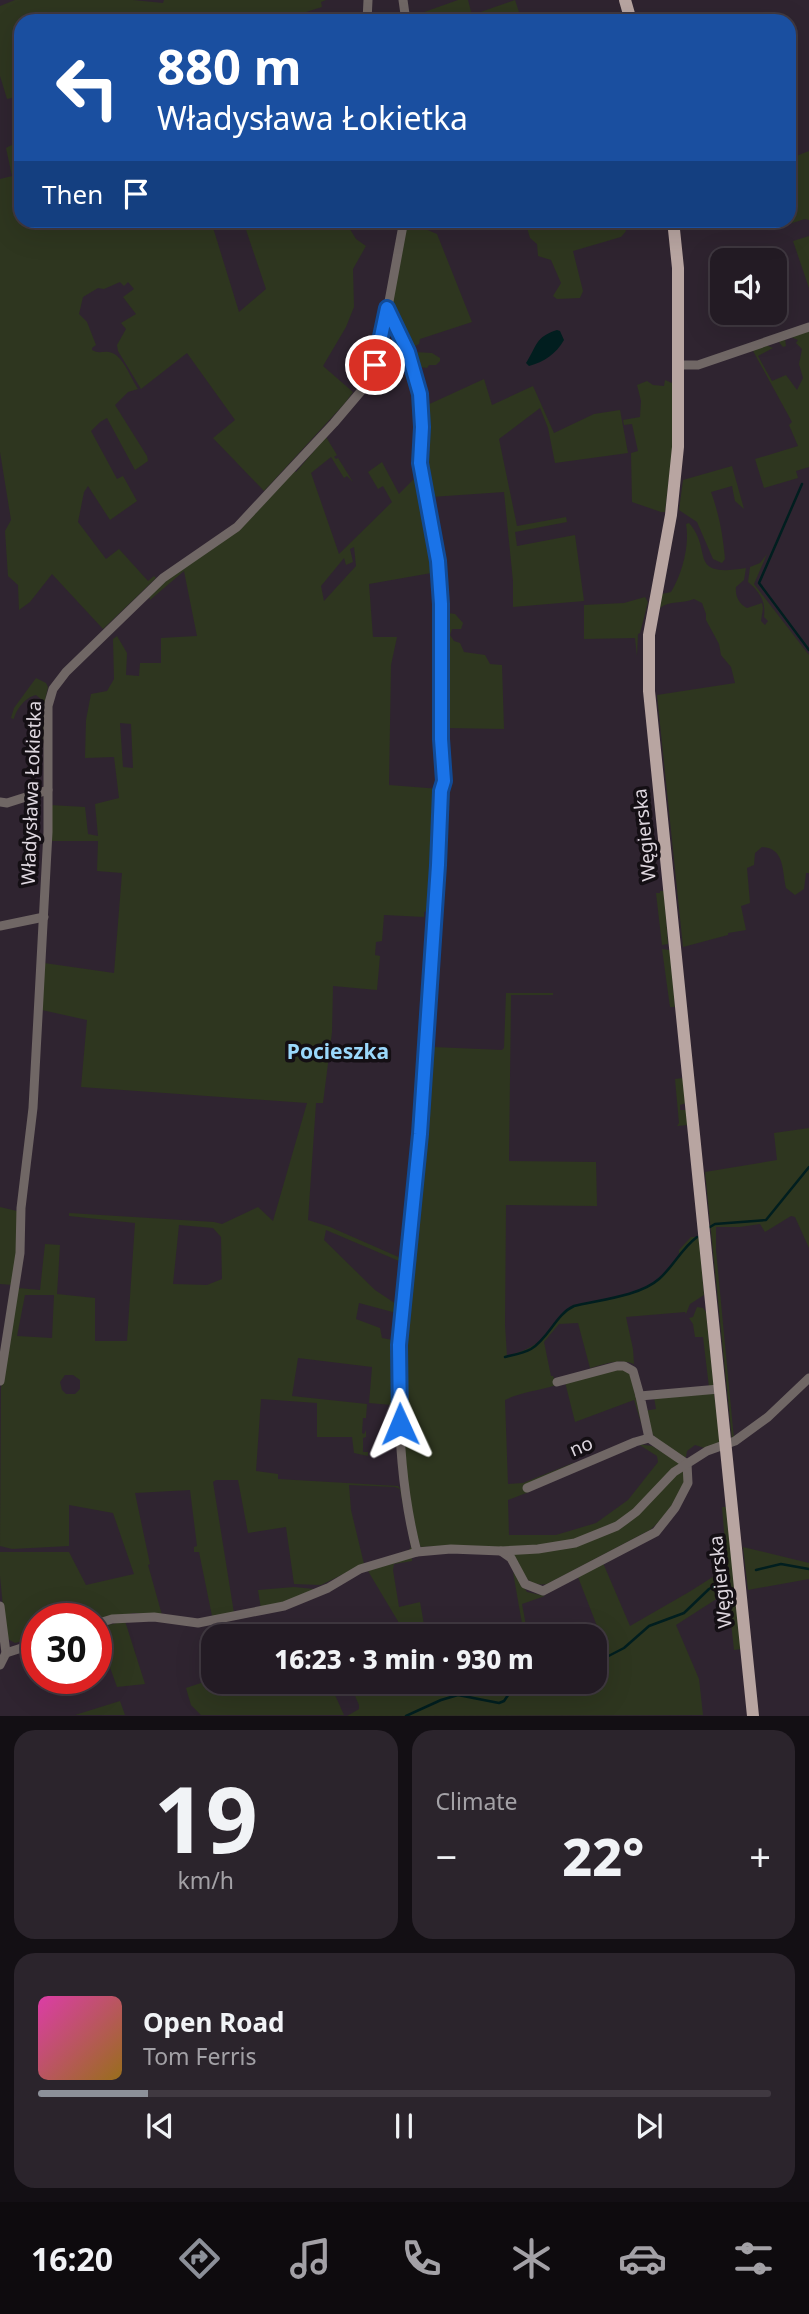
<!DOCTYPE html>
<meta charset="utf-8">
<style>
:root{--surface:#231b24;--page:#2b242c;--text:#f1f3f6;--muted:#a3a1a6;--line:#403941;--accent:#8c9099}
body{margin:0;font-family:"Noto Sans",sans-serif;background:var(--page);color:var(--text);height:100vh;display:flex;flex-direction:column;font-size:26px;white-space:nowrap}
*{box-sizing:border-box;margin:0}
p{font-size:23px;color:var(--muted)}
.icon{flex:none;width:38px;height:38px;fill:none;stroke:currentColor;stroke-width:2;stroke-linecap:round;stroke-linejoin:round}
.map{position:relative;height:1716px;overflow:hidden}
.sheet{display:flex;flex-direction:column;gap:14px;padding:14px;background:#130f14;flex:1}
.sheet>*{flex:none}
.top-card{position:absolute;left:14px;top:14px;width:782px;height:214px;border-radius:21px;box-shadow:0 7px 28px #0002,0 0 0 2px var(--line);background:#1a4fa0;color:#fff;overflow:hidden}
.fabs{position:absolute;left:710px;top:248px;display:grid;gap:14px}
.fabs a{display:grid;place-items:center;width:77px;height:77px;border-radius:14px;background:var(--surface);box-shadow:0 7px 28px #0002,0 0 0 2px var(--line);font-size:35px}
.speed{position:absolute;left:21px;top:1603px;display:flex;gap:14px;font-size:35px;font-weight:700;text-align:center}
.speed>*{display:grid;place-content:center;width:91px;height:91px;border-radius:50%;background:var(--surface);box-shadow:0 7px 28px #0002,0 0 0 2px var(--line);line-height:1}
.speed .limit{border:10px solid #d22;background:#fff;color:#111}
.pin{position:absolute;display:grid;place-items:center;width:60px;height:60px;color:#fff;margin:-30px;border:4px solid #fff;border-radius:50%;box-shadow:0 2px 7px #0007}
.me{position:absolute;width:77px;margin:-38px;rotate:359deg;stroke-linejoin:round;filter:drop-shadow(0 0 5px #0008)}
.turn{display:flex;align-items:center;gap:24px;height:147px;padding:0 28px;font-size:32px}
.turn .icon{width:91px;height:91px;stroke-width:2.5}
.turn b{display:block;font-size:49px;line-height:60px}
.then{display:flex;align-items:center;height:66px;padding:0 28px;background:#0003;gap:14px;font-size:26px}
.big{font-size:52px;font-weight:800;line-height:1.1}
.sheet .card{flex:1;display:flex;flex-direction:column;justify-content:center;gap:10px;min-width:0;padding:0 24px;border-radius:21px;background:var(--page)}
.sheet .dial{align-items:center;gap:0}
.dial b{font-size:91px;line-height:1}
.song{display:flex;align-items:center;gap:21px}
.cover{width:84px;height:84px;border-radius:10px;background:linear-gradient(135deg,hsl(320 70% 55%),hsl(40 70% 35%))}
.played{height:7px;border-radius:4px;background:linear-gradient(90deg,var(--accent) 15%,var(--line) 15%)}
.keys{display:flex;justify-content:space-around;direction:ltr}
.heat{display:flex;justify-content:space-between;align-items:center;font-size:38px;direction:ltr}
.sheet .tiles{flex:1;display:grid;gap:14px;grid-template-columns:1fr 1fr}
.card:last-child{grid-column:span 2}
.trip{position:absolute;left:201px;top:1624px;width:406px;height:70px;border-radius:21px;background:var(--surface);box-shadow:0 7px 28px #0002,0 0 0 2px var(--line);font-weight:800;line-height:70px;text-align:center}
.dock{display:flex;height:112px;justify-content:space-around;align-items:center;background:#0e0b0e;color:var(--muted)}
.dock .icon{width:49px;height:49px}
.dock .current{color:var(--accent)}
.dock b{font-size:32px;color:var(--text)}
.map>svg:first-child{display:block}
.green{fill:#2e361f;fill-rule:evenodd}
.water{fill:#011e1f}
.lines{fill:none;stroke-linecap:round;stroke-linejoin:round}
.stream{stroke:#011e1f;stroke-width:2.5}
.minor{stroke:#706765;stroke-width:9}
.major{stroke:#b8a5a1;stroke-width:12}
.route-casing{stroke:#114b97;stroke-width:18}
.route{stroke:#1a73e8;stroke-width:12}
.labels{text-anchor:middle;stroke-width:7;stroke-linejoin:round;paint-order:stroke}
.street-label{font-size:19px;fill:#ded7df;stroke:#140f14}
.neighbourhood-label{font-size:21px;font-weight:bold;fill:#9ad8fb;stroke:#140f14}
</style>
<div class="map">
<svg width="809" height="1716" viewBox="0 0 809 1716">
<rect width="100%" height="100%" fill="#2f2430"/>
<g class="green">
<path d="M15,0H133L163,3L164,0H326L321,2L322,7L287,18L288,21H21V96L7,99L0,76V6Z"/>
<path d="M458,0H468L472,15L515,0L522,21H412L413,16Z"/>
<path d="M21,140V220L211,221L239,312L266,289L243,221H345L356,239L366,246L353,269L354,307L346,327L323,366L353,392L345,403L264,491L213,438L235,420L187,353L141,389L118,351L117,345L126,329L121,323L136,314L123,297L134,289L128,282L124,286L120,282L104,289L98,288L83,297L79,314L87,322L96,345L92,348V350C99,354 102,351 109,352C123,354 131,379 138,389L128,392L115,405L147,456L148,461L135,470L107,418L100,422L91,431L117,479L123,476L137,501L110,520L88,486L84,492L78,522L106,559L119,549L148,581L154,576L156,578L103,629L52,574L30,602L19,610L18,585L8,576L5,531L11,520L0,452V179L12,176L6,148Z"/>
<path d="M809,151V220L805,219L786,225L784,221L789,220V163L796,156Z"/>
<path d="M525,221H611L613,223H623L626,231L621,237L573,251L583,291L580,298L557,299L553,296L561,283L551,260L538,256L537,244L530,238Z"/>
<path d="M407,223H411L437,234L472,322L420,339L419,344L411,348L391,311Z"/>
<path d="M809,236V288L793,241Z"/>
<path d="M809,329V467L796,471L798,478L764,488L755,459L798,446L789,425L792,422L752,349L766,345L773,348L758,356L772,381L786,375L797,390L803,378L799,364L802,349L796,343L798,340L791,337L785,339L786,346L783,347L779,342L782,339Z"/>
<path d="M415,352L432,353L440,358V361L436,365H429L427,368L420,367L417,371L413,354Z"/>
<path d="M484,379L492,405L533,386L554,433L594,414L620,410L628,453L555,463L548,428L540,408L499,439L517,526L566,517L567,522L515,532L517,546L575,535L584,601L513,607V581L504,492L431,497L444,571H442L423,470V407Z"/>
<path d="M665,380L672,383L673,444L665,512H661L632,502L631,453L638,451L632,424L624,425L623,420L640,417L641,401L637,385L647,381L653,385L664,386Z"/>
<path d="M326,437L337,455L334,457L336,459L338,458L353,482L347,476L344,478L331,457L311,473L339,554L392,502L383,486L378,489L368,472L382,462L399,494L419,474L437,572L369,584L373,637H397L391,665L389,785L440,789L434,847L430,910L424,912V917L384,915L382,941L376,942L375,955L380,956L377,990L333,986L332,1032L323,1103H316L308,1220L330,1227L403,1259V1266L399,1261L326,1230L324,1240L375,1290L399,1306L400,1314L359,1303L356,1319L380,1328L382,1338L398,1341L396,1409L392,1405L369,1403L372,1367L298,1358L292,1396L367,1404L366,1418H363L362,1433L364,1434L366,1430V1437L363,1438V1452H368V1456L354,1453L352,1437H317V1403L261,1399L256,1471L278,1474V1479L398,1486L402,1491L413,1546L412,1550L400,1552L409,1550L411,1547L400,1489L395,1487L349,1485L351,1510L364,1564L321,1585L294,1584L286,1527L248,1533L238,1480H216L213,1482L234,1613L212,1616L199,1552H194V1547L197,1546L190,1490L135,1493L150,1564L148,1565L162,1615L134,1613L96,1620L37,1619V1637L15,1643L6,1638L0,1576V1552H69L86,1585L134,1574L113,1513L69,1505V1546L12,1549L0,1546L1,1388L18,1288L40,1290L45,1244L60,1245L57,1294L95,1298V1341H127L135,1223L69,1216V1213L214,1222L222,1224L258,1207L273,1221L307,1103L81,1087L87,1020L42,1010L44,963L114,973L122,873L97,871L98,841H51L50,805L85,807L88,834L98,836L95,804L119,798L114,757L85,758L86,720L91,694L107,691L114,679L113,639L117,636L127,653L126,675L139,676L140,663H161V638L197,636L184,571L150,600L149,595L158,585L202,553L294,471L296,472ZM354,547L356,566L324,601L321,586L344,558L346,565L353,562L350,549ZM120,723L131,724L133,768L123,767ZM179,1225L213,1228L221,1237L222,1279L207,1285L173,1284ZM25,1295H54L52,1338L17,1336ZM65,1375H73L80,1380V1389L75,1394H66L62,1390L60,1382Z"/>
<path d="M732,466L744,509L735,501L732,486L711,492C719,514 723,535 725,559L722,563L713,559L697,522L679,510L683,480Z"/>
<path d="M689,523C714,551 686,578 746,568L744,580L736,587C735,596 739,604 747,608L762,603L763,608L761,621L765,625L768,621L764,617C766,602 760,592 748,582L750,567L760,563L767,554L754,584L809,655V873H806L804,889L795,895L786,888C782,871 785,848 762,847L755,853L754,865L747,868L750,903L741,906L746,930L728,933V935L683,947L657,695L735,683L731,667L721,655L719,644L706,620V614L702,603L694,599C682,604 670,600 660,608L662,594L671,592C682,574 690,545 686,524Z"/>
<path d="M645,597L648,602L640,633L638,634L637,656L635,638L584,639V605L624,603Z"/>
<path d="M448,613L455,614L463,623L461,629H452L450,635L454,641L460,643L464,652L485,655L490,664L502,665L504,729L447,728V657C452,642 440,628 448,613Z"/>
<path d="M36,678L46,683L48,687L45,701L43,746H41L42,700L36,695C26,697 16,709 14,719L11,718L14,708Z"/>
<path d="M445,789H450L444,904L433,1014V1047L502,1050L504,1048L506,993H553V995H511L509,1161L596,1162L597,1206L506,1205L505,1325L507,1356C520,1352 533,1348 543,1338C553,1327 560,1312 574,1305C596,1300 634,1296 653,1283C664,1276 671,1265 679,1255V1250L691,1237H699L704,1295L690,1304L686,1314L685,1312L626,1317L633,1349L634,1364C618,1358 606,1364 590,1368L578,1323L559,1324L544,1342L551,1376H553L556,1385C539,1391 520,1392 505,1400L508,1484L523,1483L573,1463V1466L529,1492L508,1500L509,1535H556L596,1523L628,1500L658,1462L657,1456L638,1444L652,1446L687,1467L689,1474L667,1514L650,1530L547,1584C525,1588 515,1564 503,1548L456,1545L421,1547L419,1544C412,1507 403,1470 402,1433C400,1370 404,1308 414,1246Z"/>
<path d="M660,891H664L668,944L662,945L656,893H660Z"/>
<path d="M662,949L670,950L675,1007H670Z"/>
<path d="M683,1078L686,1103L680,1105V1110H686L688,1125L677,1126L679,1123L675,1079Z"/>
<path d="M809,1128V1248L795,1217L791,1216L765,1232L760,1224L740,1227H716V1250L734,1439H732L705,1172L777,1160L774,1133Z"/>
<path d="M0,1207L17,1211V1248L13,1285L0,1284Z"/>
<path d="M697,1307L703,1308L706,1312L714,1387H709L703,1337H695L693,1324L689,1318L693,1317Z"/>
<path d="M617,1367L630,1373L643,1429L634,1400L575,1422L565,1382Z"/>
<path d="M714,1393L720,1441L711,1450L695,1445L687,1451L686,1457H681C656,1441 652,1440 644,1411L656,1409L654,1397Z"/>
<path d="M722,1507H727L741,1649L734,1650L729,1604L724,1597L718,1598L676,1625L699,1679L703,1715L347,1716L359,1709V1705L349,1682H595V1641L602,1639L578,1577L603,1563L630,1626L689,1592L727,1568Z"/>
<path d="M743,1547L809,1563V1579L748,1590Z"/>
<path d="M412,1556V1561L394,1564L393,1570L399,1607L420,1602L426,1636H387L402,1628L368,1571Z"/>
<path d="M513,1572L527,1592L545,1596L522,1604L528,1636H521L524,1635Z"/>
<path d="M294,1587L314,1589L299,1598L261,1609L258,1590Z"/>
<path d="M125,1621L145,1684L117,1687L96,1628Z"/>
<path d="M213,1679L214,1682H338L331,1686L344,1715H201L191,1705L186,1688Z"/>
<path d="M120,1701L125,1715H75Z"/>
</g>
<path class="water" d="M557,330L560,331L564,340C556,354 544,362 529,366L526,363C537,346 535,337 557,330Z"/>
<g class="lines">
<g class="stream">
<path d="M802,484L759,583L809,650"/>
<path d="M710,1227L715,1224L766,1220L809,1167"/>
<path d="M505,1357C513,1355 524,1353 531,1349C549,1338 556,1314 574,1306C599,1300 640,1296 659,1279C673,1267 681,1249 697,1237"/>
<path d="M756,1570L781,1564L809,1569"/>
<path d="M595,1663L624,1648L649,1626L684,1613L709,1589L725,1580"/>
<path d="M406,1716L441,1700L458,1695L499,1703L504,1701L517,1682"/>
</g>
<g class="minor">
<path d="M403,0L406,21"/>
<path d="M367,21L368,0"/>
<path d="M387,309L408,352L420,394L422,427L420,463L438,561L441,604V739L444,781L441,791C437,906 429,1021 419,1135C407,1274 382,1415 417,1552"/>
<path d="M679,365H698L809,327"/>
<path d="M0,802L7,803L48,790"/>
<path d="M0,926L44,917"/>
<path d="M0,1381L20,1253L21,1208L33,1108L48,832V706L53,689L66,672L163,578L237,527L334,423L362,390L375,365L385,323L404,220"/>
<path d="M557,1382L617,1366H624L633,1371L640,1396"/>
<path d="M687,1464L649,1438L640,1396L719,1389"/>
<path d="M527,1488L635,1442L649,1438"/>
<path d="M501,1551L511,1558L525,1584L543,1591L656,1532L675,1508L688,1483L687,1464"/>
<path d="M0,1606L6,1653L0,1665"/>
<path d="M96,1624L112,1619L154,1617L198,1623L284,1606L328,1588L360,1569L417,1552L451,1549L501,1551L538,1549L575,1543L617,1526L636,1512L674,1472L707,1451L735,1441L768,1417L809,1378"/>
<path d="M6,1653L37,1643"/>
</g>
<g class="major">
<path d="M625,0L631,21"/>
<path d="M673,220L678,268V447L671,515L649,635V691L753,1716"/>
</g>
</g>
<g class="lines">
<g class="route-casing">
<path id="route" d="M375,365L387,308L408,352L420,394L422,427L420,463L438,561L441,604V739L444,781L441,791L438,865L420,1134L399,1345L400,1424"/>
</g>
<use href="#route" class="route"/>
</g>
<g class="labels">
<g class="street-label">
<text transform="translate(31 793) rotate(-88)" y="7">Władysława Łokietka</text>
<text transform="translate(644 835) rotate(-96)" y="7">Węgierska</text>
<text transform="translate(581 1446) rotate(-23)" y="7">no</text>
<text transform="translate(720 1582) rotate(-96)" y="7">Węgierska</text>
</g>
<g class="neighbourhood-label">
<text x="338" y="1059">Pocieszka</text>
</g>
</g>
</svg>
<div class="fabs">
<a><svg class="icon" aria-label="sound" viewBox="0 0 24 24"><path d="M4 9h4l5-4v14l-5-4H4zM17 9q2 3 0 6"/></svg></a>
</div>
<div class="speed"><div class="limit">30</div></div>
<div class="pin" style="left:375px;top:365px;background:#d93025"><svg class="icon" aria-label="arrive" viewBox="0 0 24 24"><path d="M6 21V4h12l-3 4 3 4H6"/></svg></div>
<svg class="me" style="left:400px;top:1424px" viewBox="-20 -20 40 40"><path d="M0-17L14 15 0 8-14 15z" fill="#1a73e8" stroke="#fff" stroke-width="4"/></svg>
<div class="trip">16:23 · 3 min · 930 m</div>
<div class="top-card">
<div class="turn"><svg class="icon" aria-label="left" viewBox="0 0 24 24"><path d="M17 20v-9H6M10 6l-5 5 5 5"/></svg><div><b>880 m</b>Władysława Łokietka</div></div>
<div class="then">Then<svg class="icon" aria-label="arrive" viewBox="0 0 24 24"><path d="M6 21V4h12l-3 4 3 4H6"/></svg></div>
</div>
</div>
<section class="sheet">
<div class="tiles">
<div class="card dial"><b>19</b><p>km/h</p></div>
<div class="card"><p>Climate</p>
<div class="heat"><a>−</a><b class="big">22°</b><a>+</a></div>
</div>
<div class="card">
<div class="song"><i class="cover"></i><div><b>Open Road</b><p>Tom Ferris</p></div></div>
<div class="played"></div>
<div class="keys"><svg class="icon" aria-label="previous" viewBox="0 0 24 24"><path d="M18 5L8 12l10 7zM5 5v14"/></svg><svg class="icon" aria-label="pause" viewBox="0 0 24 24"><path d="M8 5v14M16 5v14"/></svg><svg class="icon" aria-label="next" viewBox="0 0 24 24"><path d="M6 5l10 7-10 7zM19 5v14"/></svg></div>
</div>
</div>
</section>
<nav class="dock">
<b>16:20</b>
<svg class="icon current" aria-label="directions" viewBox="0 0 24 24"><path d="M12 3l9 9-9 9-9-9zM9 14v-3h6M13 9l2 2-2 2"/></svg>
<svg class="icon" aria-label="music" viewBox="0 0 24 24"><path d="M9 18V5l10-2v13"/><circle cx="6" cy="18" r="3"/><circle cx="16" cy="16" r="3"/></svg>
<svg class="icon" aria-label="phone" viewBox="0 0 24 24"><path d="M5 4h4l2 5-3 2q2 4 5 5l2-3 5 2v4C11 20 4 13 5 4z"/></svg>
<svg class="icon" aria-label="climate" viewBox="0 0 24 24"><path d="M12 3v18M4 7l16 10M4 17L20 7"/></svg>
<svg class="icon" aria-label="car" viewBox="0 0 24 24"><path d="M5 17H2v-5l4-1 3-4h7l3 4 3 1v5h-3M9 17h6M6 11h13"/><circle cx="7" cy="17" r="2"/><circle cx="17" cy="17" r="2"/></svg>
<svg class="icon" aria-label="filters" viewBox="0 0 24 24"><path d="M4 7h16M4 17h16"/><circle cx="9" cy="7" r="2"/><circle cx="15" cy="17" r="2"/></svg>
</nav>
